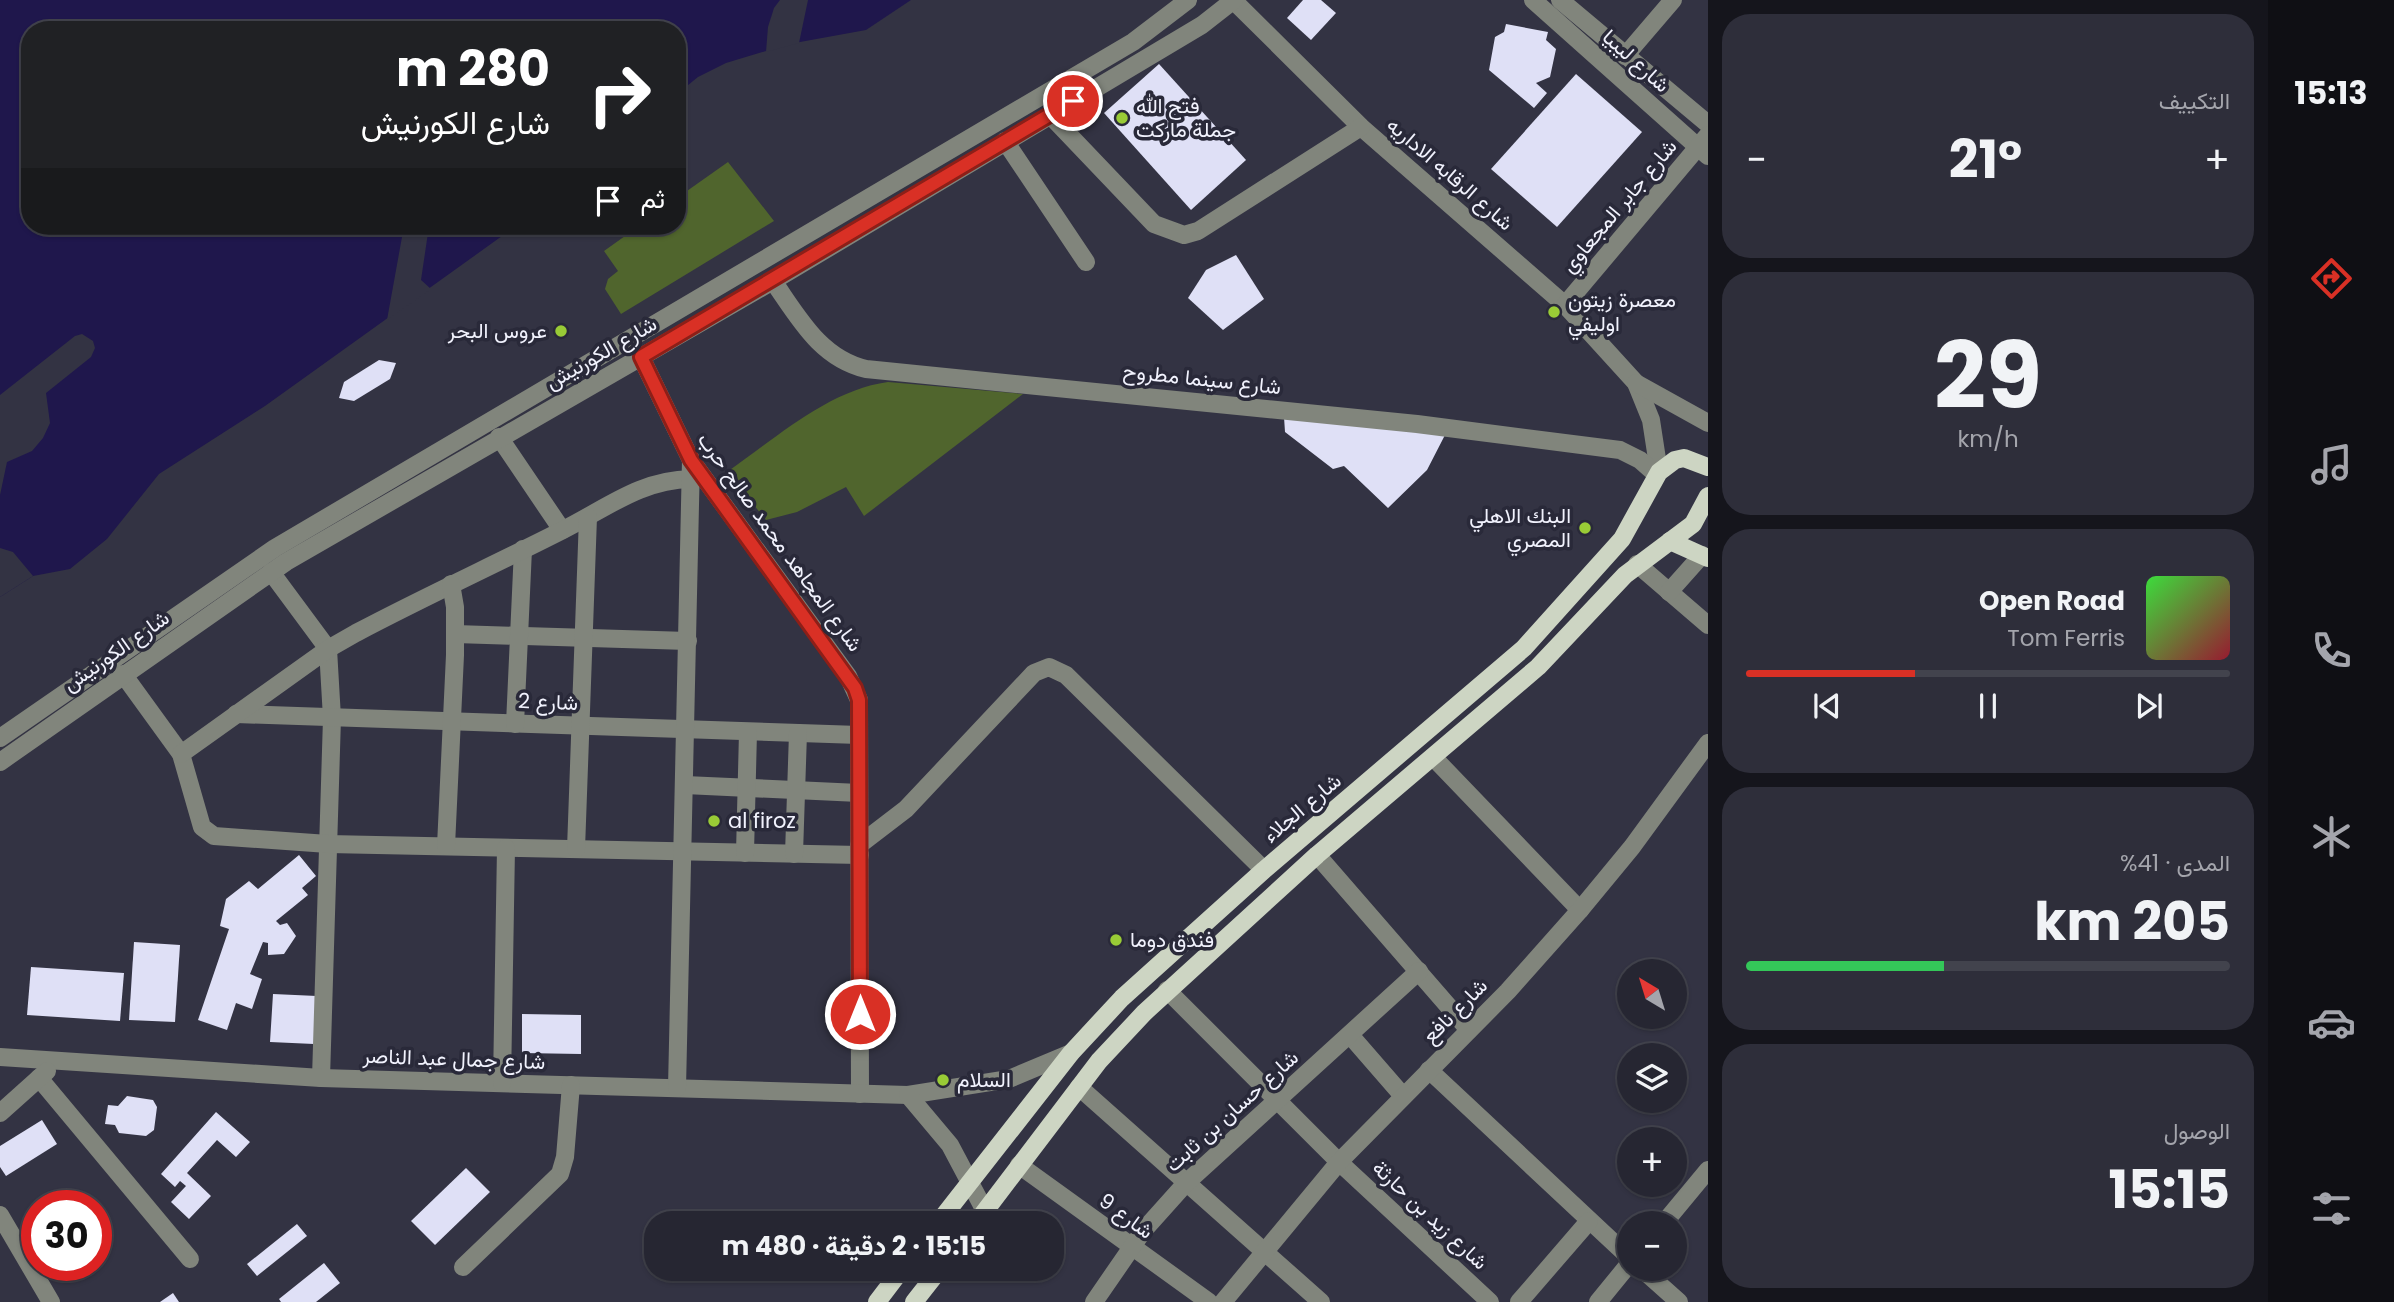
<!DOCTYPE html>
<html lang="ar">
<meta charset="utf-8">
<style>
:root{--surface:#262632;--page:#2e2e3a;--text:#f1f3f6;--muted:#a4a5ac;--line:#42434d;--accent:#d93025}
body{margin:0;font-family:Poppins,Vazirmatn,sans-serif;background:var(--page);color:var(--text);direction:rtl;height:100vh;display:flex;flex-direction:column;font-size:26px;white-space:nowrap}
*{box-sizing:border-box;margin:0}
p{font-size:23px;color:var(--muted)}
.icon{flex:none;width:38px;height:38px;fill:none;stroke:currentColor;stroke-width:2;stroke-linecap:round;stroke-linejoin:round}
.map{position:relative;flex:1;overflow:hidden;direction:ltr}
.side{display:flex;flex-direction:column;gap:14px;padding:14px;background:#15151c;width:560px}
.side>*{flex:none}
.guide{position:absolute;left:21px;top:21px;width:665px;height:214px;border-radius:28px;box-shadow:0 2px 5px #0004,0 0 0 2px var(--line);direction:rtl;background:#202124;color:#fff;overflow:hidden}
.needle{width:46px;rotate:322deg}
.tools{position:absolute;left:1617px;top:959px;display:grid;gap:14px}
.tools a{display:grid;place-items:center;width:70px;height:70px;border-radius:50%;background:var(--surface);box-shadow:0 2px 5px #0004,0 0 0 2px var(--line);font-size:35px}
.speed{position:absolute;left:21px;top:1190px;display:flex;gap:14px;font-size:35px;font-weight:700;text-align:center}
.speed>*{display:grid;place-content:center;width:91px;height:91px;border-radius:50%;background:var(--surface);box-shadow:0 2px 5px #0004,0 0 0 2px var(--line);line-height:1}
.speed .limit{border:10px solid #d22;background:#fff;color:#111}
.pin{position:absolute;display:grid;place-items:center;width:60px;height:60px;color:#fff;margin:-30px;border:4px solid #fff;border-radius:50%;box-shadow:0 2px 7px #0007}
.me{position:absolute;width:77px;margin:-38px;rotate:0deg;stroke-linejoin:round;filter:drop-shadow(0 0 5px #0008)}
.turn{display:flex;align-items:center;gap:24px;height:147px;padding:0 21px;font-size:32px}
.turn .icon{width:91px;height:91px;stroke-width:2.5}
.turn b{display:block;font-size:49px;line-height:60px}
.then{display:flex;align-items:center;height:66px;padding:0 21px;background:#0003;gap:14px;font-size:26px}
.big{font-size:52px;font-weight:700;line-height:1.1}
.side .tile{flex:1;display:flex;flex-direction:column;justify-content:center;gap:10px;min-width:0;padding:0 24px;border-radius:28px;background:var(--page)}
.side .dial{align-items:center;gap:0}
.dial b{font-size:91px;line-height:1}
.song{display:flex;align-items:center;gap:21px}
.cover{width:84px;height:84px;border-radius:10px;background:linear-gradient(135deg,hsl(120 70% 55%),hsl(350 70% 35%))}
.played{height:7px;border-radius:4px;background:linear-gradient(90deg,var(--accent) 35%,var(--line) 35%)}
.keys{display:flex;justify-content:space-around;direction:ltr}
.heat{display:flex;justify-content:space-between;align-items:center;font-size:38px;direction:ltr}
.charge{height:10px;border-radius:5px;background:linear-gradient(90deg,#34c759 41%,var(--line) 0)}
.trip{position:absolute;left:644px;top:1211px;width:420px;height:70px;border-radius:28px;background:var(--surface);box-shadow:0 2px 5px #0004,0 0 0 2px var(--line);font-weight:700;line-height:70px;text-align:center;direction:rtl}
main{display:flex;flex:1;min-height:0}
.menu{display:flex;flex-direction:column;width:126px;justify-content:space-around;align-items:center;background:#0f0f14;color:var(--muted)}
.menu .icon{width:49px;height:49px}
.menu .selected{color:var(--accent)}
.menu b{font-size:32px;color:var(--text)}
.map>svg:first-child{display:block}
.green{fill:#50652d}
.water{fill:#1f174c}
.pier{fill:#333343}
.building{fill:#dfe0f6}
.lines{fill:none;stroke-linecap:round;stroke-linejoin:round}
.minor{stroke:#81857c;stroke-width:18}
.major{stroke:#cdd5c3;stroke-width:18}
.route-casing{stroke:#8d1f18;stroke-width:18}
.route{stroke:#d93025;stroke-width:12}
.poi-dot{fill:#99cb36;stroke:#292939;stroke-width:2.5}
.labels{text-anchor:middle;stroke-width:7;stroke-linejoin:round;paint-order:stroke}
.street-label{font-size:21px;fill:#f1f2fd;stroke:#292939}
.poi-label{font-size:21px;fill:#f1f2fd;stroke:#292939;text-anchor:start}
</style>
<main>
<nav class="menu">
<b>15:13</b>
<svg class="icon selected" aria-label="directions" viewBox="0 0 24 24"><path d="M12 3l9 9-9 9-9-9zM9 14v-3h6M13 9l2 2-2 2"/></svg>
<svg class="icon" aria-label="music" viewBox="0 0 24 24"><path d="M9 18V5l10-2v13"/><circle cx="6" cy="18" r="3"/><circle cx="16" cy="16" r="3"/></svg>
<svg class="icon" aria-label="phone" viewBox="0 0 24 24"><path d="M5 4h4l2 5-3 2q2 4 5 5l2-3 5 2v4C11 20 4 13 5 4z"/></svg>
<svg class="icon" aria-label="climate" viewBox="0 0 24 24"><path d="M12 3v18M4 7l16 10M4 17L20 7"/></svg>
<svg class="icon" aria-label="car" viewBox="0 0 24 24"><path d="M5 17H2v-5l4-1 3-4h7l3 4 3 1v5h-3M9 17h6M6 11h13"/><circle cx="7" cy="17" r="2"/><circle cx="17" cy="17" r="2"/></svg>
<svg class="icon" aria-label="filters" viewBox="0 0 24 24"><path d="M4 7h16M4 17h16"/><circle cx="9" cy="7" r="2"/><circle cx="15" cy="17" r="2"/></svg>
</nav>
<section class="side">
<div class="tile"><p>التكييف</p>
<div class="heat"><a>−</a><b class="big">21°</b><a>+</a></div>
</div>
<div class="tile dial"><b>29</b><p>km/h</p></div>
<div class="tile">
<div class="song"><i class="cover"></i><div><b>Open Road</b><p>Tom Ferris</p></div></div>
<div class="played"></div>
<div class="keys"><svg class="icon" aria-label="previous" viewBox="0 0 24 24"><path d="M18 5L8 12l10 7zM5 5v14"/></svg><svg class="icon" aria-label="pause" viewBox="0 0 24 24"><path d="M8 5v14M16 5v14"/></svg><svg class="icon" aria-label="next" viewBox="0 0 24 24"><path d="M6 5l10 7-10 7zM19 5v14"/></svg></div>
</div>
<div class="tile"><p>المدى · 41%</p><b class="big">205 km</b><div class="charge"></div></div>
<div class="tile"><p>الوصول</p><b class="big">15:15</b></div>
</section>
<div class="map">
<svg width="1708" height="1302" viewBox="0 0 1708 1302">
<rect width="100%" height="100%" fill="#333343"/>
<g class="green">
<path d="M728,162L774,221L621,314L605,289L608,279L618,271L604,251L639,226H677V198Z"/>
<path d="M888,382L1023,394L864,516L846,487L797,512L766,520L727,472C775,439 828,390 888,382Z"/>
</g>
<path class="water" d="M0,0H911L866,30L789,44L726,63L698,77L677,94V30H30V226H516L265,406L159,474L107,539L70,569L33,576L0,597Z"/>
<g class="pier">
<path d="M780,0H808L799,43L766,52L768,27L774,8Z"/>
<path d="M404,226H429L421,280L431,289L387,320Z"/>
<path d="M82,334L93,341L95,348L91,357L46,393L50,423L43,438L32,451L7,462L0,495V395L75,336Z"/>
<path d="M0,548L13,552L33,576L0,597Z"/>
</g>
<g class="building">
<path d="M1303,0H1321L1336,13L1311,40L1287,18Z"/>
<path d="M1506,24L1548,32L1546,40L1556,49L1550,77L1536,83L1547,93L1534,108L1489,70L1495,37L1504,32Z"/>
<path d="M1159,64L1246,160L1191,210L1104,113Z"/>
<path d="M1576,74L1642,132L1557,227L1491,169Z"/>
<path d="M1236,255L1264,299L1223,330L1188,298L1206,270Z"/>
<path d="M379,360L396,363L390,379L354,401L339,398L344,382Z"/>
<path d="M1284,417L1445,435L1427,470L1388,508L1344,466L1333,469L1285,432Z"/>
<path d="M299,855L316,876L302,888L308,895L276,921L280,925L287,923L296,936L284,954L268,955V943L263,942L250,974L262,979L252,1009L236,1003L227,1030L198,1020L229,929L220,926L226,899L249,881L258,889Z"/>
<path d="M134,942L180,945L175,1022L129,1020Z"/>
<path d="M31,967L124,973L120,1021L27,1015Z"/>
<path d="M273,994L317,996L314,1044L270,1042Z"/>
<path d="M522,1014L581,1015V1054L522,1053Z"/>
<path d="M127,1096L153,1100L157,1107L154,1130L146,1136L119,1133L115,1125L105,1124L108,1105L118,1106Z"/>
<path d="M216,1112L250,1142L236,1157L217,1140L187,1173L211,1196L189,1219L171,1202L186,1186L180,1181L175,1187L161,1174Z"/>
<path d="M42,1120L57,1144L6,1176L0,1167V1146Z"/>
<path d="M466,1168L490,1192L435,1245L411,1221Z"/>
<path d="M297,1224L307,1236L257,1276L247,1264Z"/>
<path d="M324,1263L340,1283L316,1302H281L279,1299Z"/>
<path d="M173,1293L179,1302H160Z"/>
</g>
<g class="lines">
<g class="minor">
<path d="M1233,0L1361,127L1565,305L1636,383L1651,420L1659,472"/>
<path d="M1533,0L1708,156"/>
<path d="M1560,0L1708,124"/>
<path d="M1625,56L1673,0"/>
<path d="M1050,115L1154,224L1184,235L1198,231L1361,127"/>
<path d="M1005,141L1086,262"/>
<path d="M773,281C799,318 820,358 866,369L1417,424L1620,450L1640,460L1657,475"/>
<path d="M1565,305L1708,135"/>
<path d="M641,357L691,460L848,676L859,700L860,1094"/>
<path d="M1636,383L1708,423"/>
<path d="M499,437L562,530"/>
<path d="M1637,564L1708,625"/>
<path d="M271,572L328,649L332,718L321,1078"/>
<path d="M1669,592L1702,555"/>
<path d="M455,634L688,641"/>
<path d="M123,674L181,754L202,827L214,836L328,844L860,855"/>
<path d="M236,714L859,735"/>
<path d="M515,724L523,549"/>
<path d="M0,738L275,548L1133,42L1188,0"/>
<path d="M181,754L328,649L356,633C424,597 494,565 563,530C607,508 640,480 691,479"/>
<path d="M1433,757L1580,910"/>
<path d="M0,762L286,562L773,281L1202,25L1234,0"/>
<path d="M685,785L859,793"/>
<path d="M859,845L906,809L1034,673L1049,667L1066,675L1264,870"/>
<path d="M446,846L455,655V607L451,584"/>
<path d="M576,849L588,517"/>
<path d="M745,853L748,732"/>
<path d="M794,854L798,733"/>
<path d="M1317,855L1469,1030"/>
<path d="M1167,990L1339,1162L1490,1302"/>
<path d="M1350,1035L1403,1096"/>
<path d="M0,1057L321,1078L908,1095L1009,1079L1071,1053"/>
<path d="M1429,1070L1629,1257"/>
<path d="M39,1078L190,1259"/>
<path d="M502,1083L506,848"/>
<path d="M1079,1087L1321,1302"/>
<path d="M677,1088L691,460"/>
<path d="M908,1095L950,1145L985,1211"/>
<path d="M0,1113L47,1071"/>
<path d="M1019,1165L1209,1302"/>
<path d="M0,1215L51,1302"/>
<path d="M1664,1223L1708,1170"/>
<path d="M463,1267L560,1174L565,1157L571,1085"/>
<path d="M1642,1269L1679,1302"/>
<path d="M1094,1302L1143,1231L1186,1183L1419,971"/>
<path d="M1223,1302L1339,1162L1508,991L1580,910L1632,847L1708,743"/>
<path d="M1519,1302L1589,1221"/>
<path d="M1598,1302L1629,1264"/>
</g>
<g class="major">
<path d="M1670,541L1708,558"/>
<path d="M938,1223L1071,1053L1122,998L1264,870L1524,648L1622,539L1659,472L1675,460L1684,458L1708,467"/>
<path d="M976,1223L1099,1061L1144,1013L1317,855L1538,667L1625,575L1693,524L1708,496"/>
<path d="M877,1302L902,1269"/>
<path d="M914,1302L940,1269"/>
</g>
</g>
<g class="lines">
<g class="route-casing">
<path id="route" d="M860,1014L859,700L855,688L691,460L641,357L1073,101"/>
</g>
<use href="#route" class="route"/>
</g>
<g class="poi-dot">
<circle cx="1122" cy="118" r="7"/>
<circle cx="1554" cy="312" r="7"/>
<circle cx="561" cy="331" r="7"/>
<circle cx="1585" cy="528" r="7"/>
<circle cx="714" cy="821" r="7"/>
<circle cx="1116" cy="940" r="7"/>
<circle cx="943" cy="1080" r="7"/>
</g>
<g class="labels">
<g class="street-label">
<text transform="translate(1636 61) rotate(42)" y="7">شارع ليبيا</text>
<text transform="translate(1450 174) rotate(41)" y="7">شارع الرقابه الاداريه</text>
<text transform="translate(1619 206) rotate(-50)" y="7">شارع جابر المجعاوي</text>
<text transform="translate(601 353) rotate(-30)" y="7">شارع الكورنيش</text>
<text transform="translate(1202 379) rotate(6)" y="7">شارع سينما مطروح</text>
<text transform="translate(780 542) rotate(54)" y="7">شارع المجاهد محمد صالح حرب</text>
<text transform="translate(116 651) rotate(-35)" y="7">شارع الكورنيش</text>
<text transform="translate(548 702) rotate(2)" y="7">شارع 2</text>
<text transform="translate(1302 808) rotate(-40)" y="7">شارع الجلاء</text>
<text transform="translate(1455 1011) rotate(-45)" y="7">شارع نافع</text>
<text transform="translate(454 1059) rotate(2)" y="7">شارع جمال عبد الناصر</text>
<text transform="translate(1232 1111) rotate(-42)" y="7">شارع حسان بن ثابت</text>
<text transform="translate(1430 1215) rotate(43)" y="7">شارع زيد بن حارثة</text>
<text transform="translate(1126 1216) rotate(36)" y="7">شارع 9</text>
</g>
<g class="poi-label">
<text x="1136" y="113">فتح الله<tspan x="1136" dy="24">جملة ماركت</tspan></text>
<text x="1568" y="307">معصرة زيتون<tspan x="1568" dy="24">اوليفي</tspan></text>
<text x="547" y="338" text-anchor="end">عروس البحر</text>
<text x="1571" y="523" text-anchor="end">البنك الاهلي<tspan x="1571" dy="24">المصري</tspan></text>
<text x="728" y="828">al firoz</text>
<text x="1130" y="947">فندق دوما</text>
<text x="957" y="1087">السلام</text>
</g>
</g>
</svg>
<div class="tools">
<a><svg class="needle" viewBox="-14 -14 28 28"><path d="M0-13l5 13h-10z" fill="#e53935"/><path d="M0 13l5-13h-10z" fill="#a4a5ac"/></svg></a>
<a><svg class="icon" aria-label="layers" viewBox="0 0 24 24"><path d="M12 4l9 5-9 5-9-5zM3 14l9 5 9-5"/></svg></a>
<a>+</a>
<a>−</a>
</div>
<div class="speed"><div class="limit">30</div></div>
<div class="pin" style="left:1073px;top:101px;background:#d93025"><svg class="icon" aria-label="arrive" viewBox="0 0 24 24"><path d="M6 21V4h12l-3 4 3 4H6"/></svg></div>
<svg class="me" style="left:860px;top:1014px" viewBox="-20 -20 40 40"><circle r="17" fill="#d93025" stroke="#fff" stroke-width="3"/><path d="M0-11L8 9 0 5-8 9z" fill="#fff"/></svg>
<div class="trip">15:15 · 2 دقيقة · 480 m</div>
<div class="guide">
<div class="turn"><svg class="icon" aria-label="right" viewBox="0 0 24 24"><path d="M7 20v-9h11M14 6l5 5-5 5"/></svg><div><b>280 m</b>شارع الكورنيش</div></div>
<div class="then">ثم<svg class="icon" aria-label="arrive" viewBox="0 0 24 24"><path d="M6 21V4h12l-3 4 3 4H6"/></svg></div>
</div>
</div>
</main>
